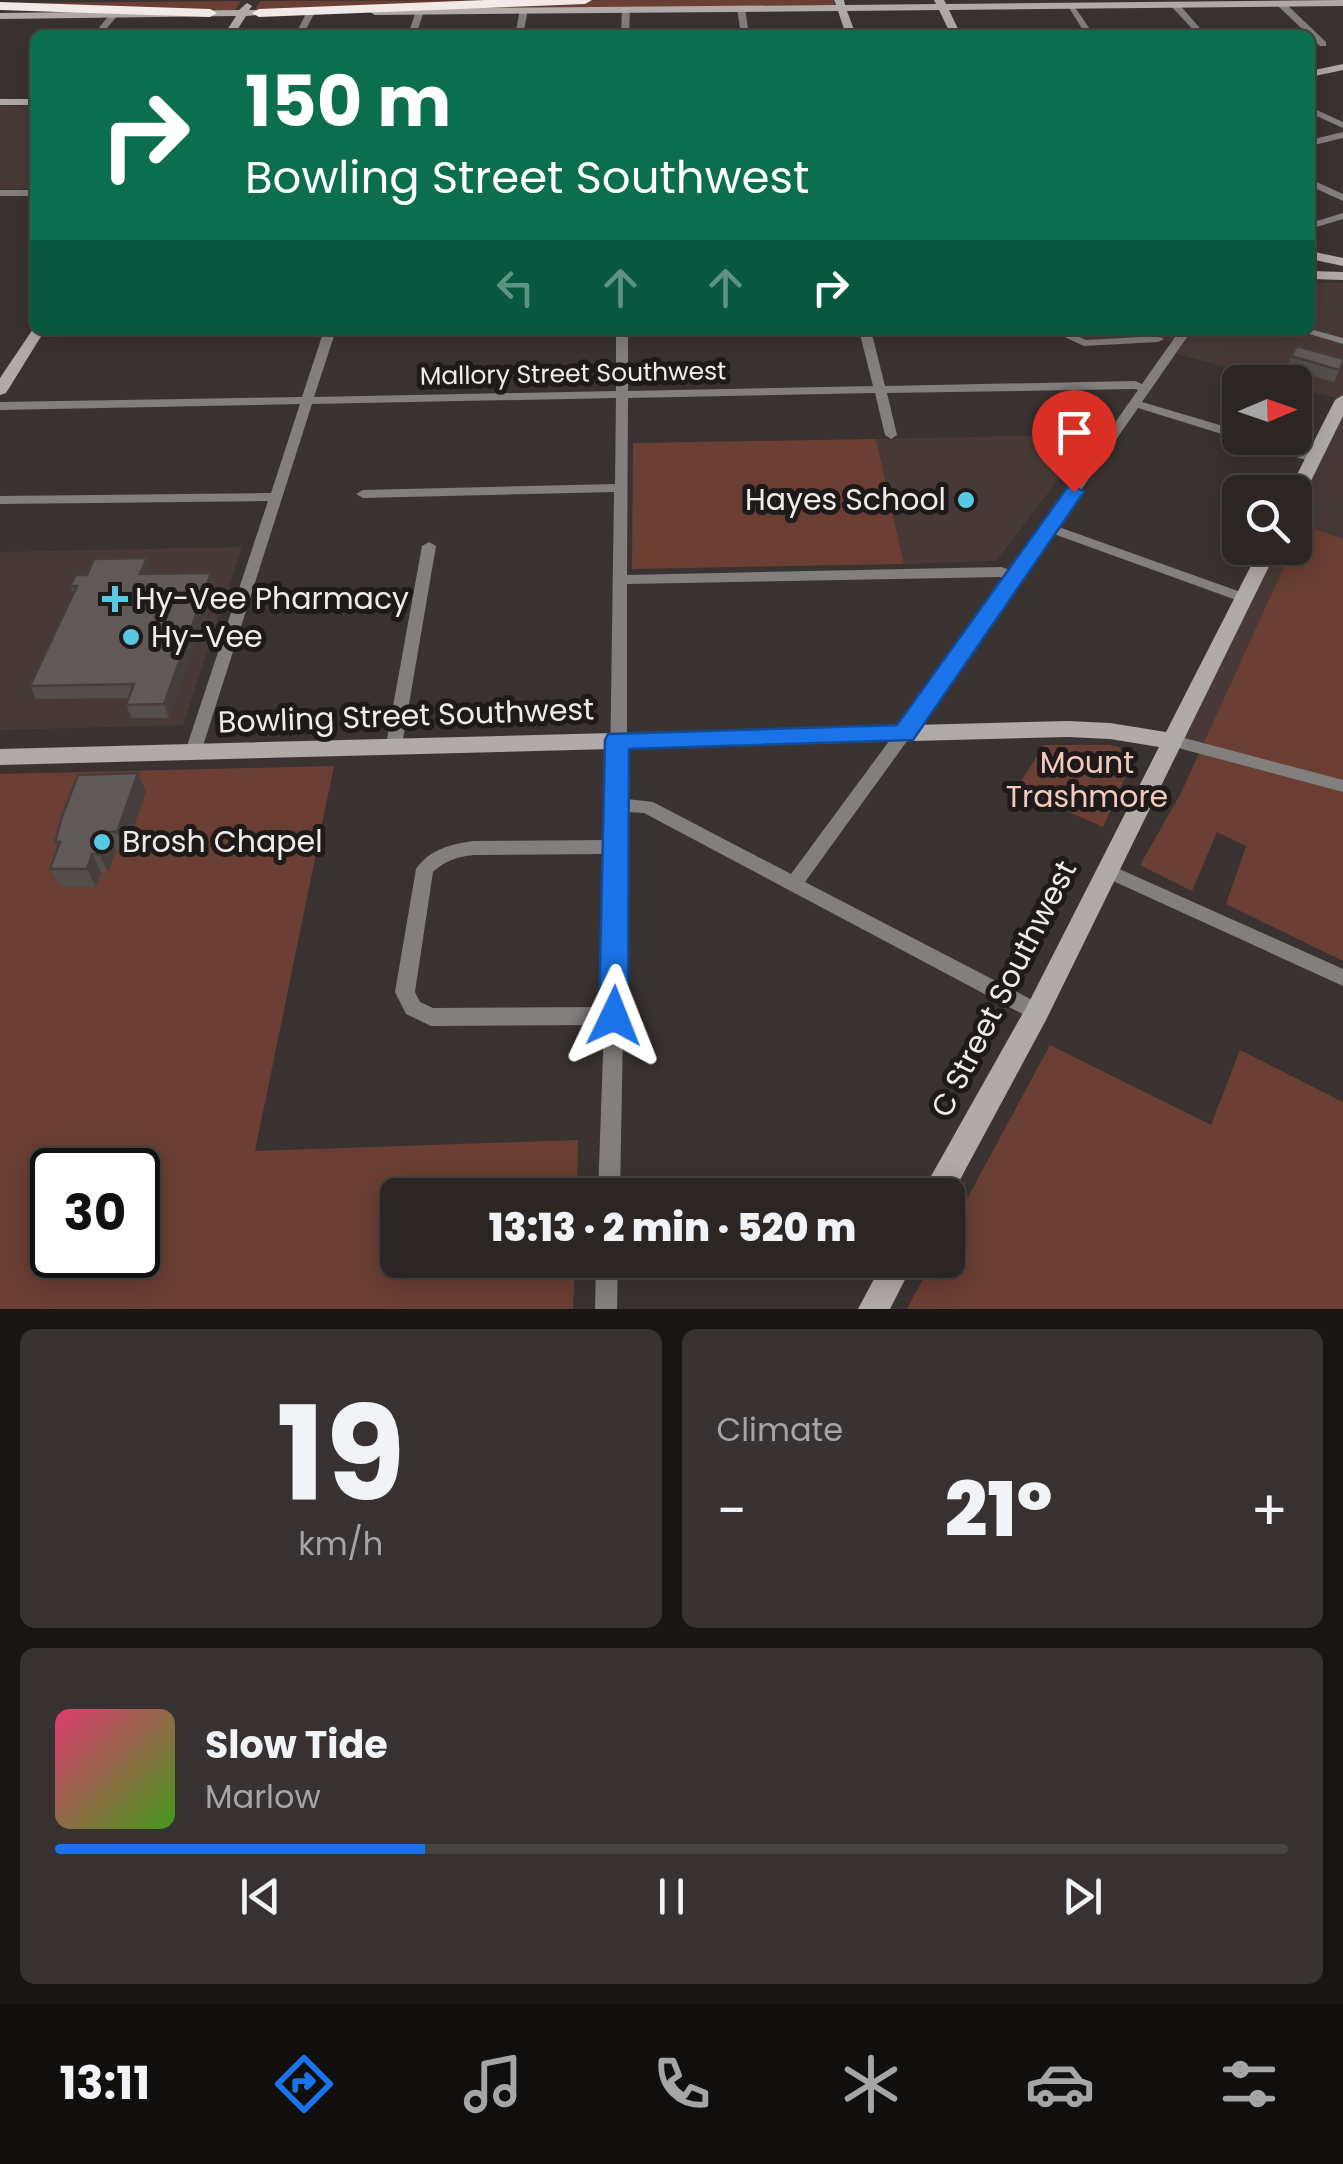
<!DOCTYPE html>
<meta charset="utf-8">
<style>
:root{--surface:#2b2624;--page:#373231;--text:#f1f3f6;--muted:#a6a5a6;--line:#474341;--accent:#1a73e8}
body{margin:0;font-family:Poppins,sans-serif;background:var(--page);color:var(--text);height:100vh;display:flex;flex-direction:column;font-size:38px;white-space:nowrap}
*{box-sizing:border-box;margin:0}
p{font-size:32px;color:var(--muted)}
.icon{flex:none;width:55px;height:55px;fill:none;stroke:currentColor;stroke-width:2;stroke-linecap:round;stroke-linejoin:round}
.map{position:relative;height:1309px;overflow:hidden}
.panel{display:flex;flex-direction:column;gap:20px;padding:20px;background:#181514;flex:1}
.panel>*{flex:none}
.banner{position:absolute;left:30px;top:30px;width:1285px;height:305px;border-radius:15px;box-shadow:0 5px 25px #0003,0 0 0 2px var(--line);background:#0b6e4f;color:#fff;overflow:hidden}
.needle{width:65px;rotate:88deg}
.controls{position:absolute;left:1222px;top:365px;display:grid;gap:20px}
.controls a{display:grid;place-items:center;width:90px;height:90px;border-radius:15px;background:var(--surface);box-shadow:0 5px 25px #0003,0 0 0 2px var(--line);font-size:50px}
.speed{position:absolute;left:30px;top:1148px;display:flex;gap:20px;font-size:50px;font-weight:700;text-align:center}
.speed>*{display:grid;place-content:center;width:130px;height:130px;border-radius:50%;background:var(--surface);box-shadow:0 5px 25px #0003,0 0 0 2px var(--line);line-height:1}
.speed .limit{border:5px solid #111;border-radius:15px;background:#fff;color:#111}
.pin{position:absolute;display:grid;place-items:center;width:85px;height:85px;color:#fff;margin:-102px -42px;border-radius:50% 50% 50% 0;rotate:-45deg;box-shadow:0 0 10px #0007}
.pin .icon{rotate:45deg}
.me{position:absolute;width:110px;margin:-55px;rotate:2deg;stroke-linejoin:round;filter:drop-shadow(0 0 8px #0008)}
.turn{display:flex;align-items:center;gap:35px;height:210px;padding:0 50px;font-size:45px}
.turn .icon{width:130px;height:130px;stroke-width:2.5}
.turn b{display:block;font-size:70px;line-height:85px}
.lanes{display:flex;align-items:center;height:95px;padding:0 50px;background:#0003;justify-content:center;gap:50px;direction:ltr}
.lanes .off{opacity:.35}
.big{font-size:75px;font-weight:800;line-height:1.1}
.panel .widget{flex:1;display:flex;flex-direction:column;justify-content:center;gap:15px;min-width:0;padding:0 35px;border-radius:15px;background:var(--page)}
.panel .dial{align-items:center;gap:0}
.dial b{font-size:130px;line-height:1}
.song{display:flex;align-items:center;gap:30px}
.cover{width:120px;height:120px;border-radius:15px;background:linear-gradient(135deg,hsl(340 70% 55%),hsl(100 70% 35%))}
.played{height:10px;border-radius:5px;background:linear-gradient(90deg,var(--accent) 30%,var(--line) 30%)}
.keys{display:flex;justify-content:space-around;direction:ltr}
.heat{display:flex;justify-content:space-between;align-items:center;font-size:55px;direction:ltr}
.panel .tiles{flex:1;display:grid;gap:20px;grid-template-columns:1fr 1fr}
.widget:last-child{grid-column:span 2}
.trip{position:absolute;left:380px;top:1178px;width:585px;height:100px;border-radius:15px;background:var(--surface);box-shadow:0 5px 25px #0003,0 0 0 2px var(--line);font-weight:800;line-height:100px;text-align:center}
.menu{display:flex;height:160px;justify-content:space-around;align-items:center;background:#110f0e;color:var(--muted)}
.menu .icon{width:70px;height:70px}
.menu .active{color:var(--accent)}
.menu b{font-size:45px;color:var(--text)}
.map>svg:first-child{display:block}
.built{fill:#473a36}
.green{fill:#6a3e32;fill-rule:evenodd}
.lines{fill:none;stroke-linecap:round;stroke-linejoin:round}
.street{fill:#837f7e;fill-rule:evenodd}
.secondary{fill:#b0aaa8;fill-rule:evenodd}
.highway{fill:#f3e9e6;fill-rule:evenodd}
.wall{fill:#534d4b}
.shaded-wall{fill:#443e3d}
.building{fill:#615957;stroke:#443e3d;stroke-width:2.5}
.route{fill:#1a73e8;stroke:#114b97;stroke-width:2.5}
.poi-dot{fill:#58c9e3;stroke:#1e1a1a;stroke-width:4}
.labels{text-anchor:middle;stroke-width:10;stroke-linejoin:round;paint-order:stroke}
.far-street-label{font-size:25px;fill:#f1eceb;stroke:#1e1a1a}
.poi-label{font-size:30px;fill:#f1eceb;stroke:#1e1a1a;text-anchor:start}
.street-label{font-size:30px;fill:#f1eceb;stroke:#1e1a1a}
.park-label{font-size:30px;fill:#f4cabe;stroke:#1e1a1a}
</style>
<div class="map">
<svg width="1343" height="1309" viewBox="0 0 1343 1309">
<rect width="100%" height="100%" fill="#393230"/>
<g class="built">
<rect x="0" y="106" width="35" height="83"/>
<path d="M1310,283H1343V786L1173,741L1269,548H1295V496L1342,400L1295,387V382H1280L1171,352L1176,342L1074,341L1057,330H1310Z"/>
<path d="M1070,435L1091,437L996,561L904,564L876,439Z"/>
<path d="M242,547L183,725L0,730V552Z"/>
</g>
<g class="green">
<path d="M559,0L261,10H255L260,1Z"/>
<path d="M605,0H833L834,5L309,11Z"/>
<path d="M241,1L234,12L0,3Z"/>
<path d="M876,439L904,564L632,569L633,443Z"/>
<path d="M1303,525L1343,539V961L1226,904L1246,846L1217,832L1192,891L1140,865L1181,793Z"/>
<path d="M1044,745H1109L1119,747L1132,762L1103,827L1016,789Z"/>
<path d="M334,766L255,1151L578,1140L577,1195H398V1260H575L573,1309H0V774ZM52,1170H138V1255H52Z"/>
<path d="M1050,1045L1211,1125L1240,1050L1343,1102V1309H907L933,1260H948V1234Z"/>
</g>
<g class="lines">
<g class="street">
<path d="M1171,2H1177L1206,35H1198L1171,6Z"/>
<path d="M1278,2H1284L1326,42V46H1320L1278,6Z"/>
<path d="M1066,3H1072L1094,35H1086Z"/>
<path d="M741,6L745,8L749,35H741L737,8Z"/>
<path d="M626,7L630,9L629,35H621L622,9Z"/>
<path d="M524,8L528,10L523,35H515L520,10Z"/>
<path d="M420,9L424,11L416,35H408L416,11Z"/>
<path d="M308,10L315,12L303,35H295Z"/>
<path d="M111,13L118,15L101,35H93Z"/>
<path d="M1310,107L1343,122V128L1310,113Z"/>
<path d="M1343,132V138L1310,146V140Z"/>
<path d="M1310,179L1343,194V201L1310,186Z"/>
<rect x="0" y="190" width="35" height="6"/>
<path d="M1343,213V219L1310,229V223Z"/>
<path d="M1310,329L1343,338V344L1296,330Z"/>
<path d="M324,330H336L314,397L616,391V330H628V391L873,386L859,330H871L885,386L1135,381L1142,384L1180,330H1192L1142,402L1240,431V438H1258L1317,455L1319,458L1317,461H1309L1138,408L1056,526L1249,595L1251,598L1249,601H1239L1051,533L910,737L805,882L1044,1006L1047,1012L1044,1018L1037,1021L1030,1018L644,813L627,812L620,1195H598L604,1025L431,1026L406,1014L395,992L416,869C430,849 451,844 474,841L609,840L614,492L363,498L356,494L363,490L615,484L616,398L312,404L201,752L199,756H187L185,752L268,501L0,504V496L271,493L300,404L0,410V402L302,397ZM1134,389L1138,390L1011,570L1001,567L627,575L628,398L875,393L885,435L891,439L897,435L887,393ZM1000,577L1005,578L898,729L791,874L653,802L627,799V584ZM609,854L604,1007L433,1008L420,1002L415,992L433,872C446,860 457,857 474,855Z"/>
<path d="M1049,330H1064L1086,340L1158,336L1164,339L1158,342L1084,346Z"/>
<path d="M429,542L436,546L402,745L400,749H388L386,745L422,546Z"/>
<path d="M1173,735L1343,780V792L1167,745L1165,741L1167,737Z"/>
<path d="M1106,863L1343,969V986L1100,875L1097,870L1100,865Z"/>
<path d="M596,1260H618L617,1309H595Z"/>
</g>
<g class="secondary">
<path d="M834,0H844L845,5L936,4L934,0H944L946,4L1343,0V6L949,10L961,35H951L939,10L847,11L856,35H846L838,11L375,15L370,12L375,9L836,5Z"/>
<path d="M247,3L252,6L249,10H276L281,13L246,16L234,35H224L236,16L0,19V13L239,10Z"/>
<path d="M1343,64V70L1310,77V71Z"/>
<rect x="0" y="99" width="35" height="6"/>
<path d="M1310,251L1343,258V266L1310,259Z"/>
<path d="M1310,271L1343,272V280L1310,279Z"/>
<path d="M35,326V330H45L6,393L0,395V378Z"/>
<path d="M1343,395V416L1304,495L1295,500V492H1288L1335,400Z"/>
<path d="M1260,548H1278L1046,1020L948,1202V1195H922L926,1185L1028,1004L1159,747L1110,739L1068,737L0,765V749L1068,721L1110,723L1166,732Z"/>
<path d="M884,1260H915L890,1309H858Z"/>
</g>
<g class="highway">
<path d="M485,0H592L585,4L259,17L252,13L259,9Z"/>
<path d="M0,2L210,9L217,13L210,17L0,10Z"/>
</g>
</g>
<g class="wall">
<path d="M1291,356L1343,362L1334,382L1287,369Z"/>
<path d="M147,558L152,572L151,574L211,573L216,587L169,718H132L126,705L129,698L36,699L30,686L74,594L70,586Z"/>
<path d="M138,773L146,792L126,850H116L108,872H101L96,887H60L50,869L58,848L55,842Z"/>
</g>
<g class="shaded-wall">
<path d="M147,558L152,572L145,588L140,574Z"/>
<path d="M211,573L216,587L169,718L164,704Z"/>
<path d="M138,773L146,792L126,850L117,832Z"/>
<path d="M107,832L116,850L108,872L99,854Z"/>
<path d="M92,854L101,872L96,887L87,869Z"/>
</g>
<g class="building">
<path d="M1297,346L1343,359V362L1339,370L1291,356Z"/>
<path d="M147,558L140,574L211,573L164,704L126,705L134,684L30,686L77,586H70L76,575H87L94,559Z"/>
<path d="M138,773L117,832H107L99,854H92L87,869H50L60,842H55L62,817L78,775Z"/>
</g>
<path class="route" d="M1074,486L1084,492L913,740L629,749L628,1016L624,1025L614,1029L603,1025L599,1016L605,740L608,734L897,725L1067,488Z"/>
<g class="poi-dot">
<circle cx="966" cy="500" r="10"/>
<path d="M110 584h10v10h10v10h-10v10h-10v-10h-10v-10h10z"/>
<circle cx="131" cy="637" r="10"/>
<circle cx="102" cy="842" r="10"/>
</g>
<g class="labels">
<g class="far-street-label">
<text transform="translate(573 373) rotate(-1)" y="9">Mallory Street Southwest</text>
</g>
<g class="poi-label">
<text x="946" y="510" text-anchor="end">Hayes School</text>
<text x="135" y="609">Hy-Vee Pharmacy</text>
<text x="151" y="647">Hy-Vee</text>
<text x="122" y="852">Brosh Chapel</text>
</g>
<g class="street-label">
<text transform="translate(406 716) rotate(-2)" y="10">Bowling Street Southwest</text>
<text transform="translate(1004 989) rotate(-63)" y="10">C Street Southwest</text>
</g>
<g class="park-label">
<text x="1087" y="773">Mount<tspan x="1087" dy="34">Trashmore</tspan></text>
</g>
</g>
</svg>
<div class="controls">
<a><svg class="needle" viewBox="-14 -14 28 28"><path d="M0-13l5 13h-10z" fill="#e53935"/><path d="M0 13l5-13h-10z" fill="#a6a5a6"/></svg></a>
<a><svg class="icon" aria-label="search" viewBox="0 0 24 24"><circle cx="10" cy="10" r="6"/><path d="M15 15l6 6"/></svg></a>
</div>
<div class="speed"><div class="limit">30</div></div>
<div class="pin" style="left:1074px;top:492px;background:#d93025"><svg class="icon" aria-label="arrive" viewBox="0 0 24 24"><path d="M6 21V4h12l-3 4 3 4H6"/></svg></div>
<svg class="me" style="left:614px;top:1016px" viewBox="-20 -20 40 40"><path d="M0-17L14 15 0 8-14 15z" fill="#1a73e8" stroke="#fff" stroke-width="4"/></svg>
<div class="trip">13:13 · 2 min · 520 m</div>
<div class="banner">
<div class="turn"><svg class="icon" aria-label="right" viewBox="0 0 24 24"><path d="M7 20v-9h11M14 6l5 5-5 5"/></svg><div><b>150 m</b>Bowling Street Southwest</div></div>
<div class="lanes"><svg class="icon off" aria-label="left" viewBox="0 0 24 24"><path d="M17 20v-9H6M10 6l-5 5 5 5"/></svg><svg class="icon off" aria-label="ahead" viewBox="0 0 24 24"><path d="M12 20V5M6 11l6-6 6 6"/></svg><svg class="icon off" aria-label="ahead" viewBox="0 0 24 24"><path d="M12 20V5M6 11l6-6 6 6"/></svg><svg class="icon" aria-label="right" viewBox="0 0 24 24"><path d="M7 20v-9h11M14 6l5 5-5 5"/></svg></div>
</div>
</div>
<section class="panel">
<div class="tiles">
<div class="widget dial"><b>19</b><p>km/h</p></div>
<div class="widget"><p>Climate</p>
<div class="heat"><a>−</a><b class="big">21°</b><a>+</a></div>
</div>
<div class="widget">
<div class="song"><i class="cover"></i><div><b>Slow Tide</b><p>Marlow</p></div></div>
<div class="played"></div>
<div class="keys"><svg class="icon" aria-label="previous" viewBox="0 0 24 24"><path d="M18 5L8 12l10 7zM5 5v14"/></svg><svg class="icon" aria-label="pause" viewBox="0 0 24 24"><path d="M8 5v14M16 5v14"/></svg><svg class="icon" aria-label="next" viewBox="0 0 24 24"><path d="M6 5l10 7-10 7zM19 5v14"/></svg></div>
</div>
</div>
</section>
<nav class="menu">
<b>13:11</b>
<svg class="icon active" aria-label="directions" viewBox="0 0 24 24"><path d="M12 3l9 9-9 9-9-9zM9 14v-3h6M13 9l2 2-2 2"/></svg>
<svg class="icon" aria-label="music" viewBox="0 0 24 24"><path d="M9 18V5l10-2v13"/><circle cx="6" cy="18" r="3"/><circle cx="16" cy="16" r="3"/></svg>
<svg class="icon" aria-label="phone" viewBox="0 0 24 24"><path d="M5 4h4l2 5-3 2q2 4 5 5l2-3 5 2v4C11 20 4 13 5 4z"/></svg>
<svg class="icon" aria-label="climate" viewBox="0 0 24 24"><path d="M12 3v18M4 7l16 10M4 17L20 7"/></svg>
<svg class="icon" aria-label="car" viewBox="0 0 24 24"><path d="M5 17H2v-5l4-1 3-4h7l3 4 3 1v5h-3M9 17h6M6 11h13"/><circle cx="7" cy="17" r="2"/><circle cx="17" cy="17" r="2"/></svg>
<svg class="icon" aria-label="filters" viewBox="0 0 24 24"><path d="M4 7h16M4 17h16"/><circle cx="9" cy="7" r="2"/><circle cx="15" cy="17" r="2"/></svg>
</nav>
